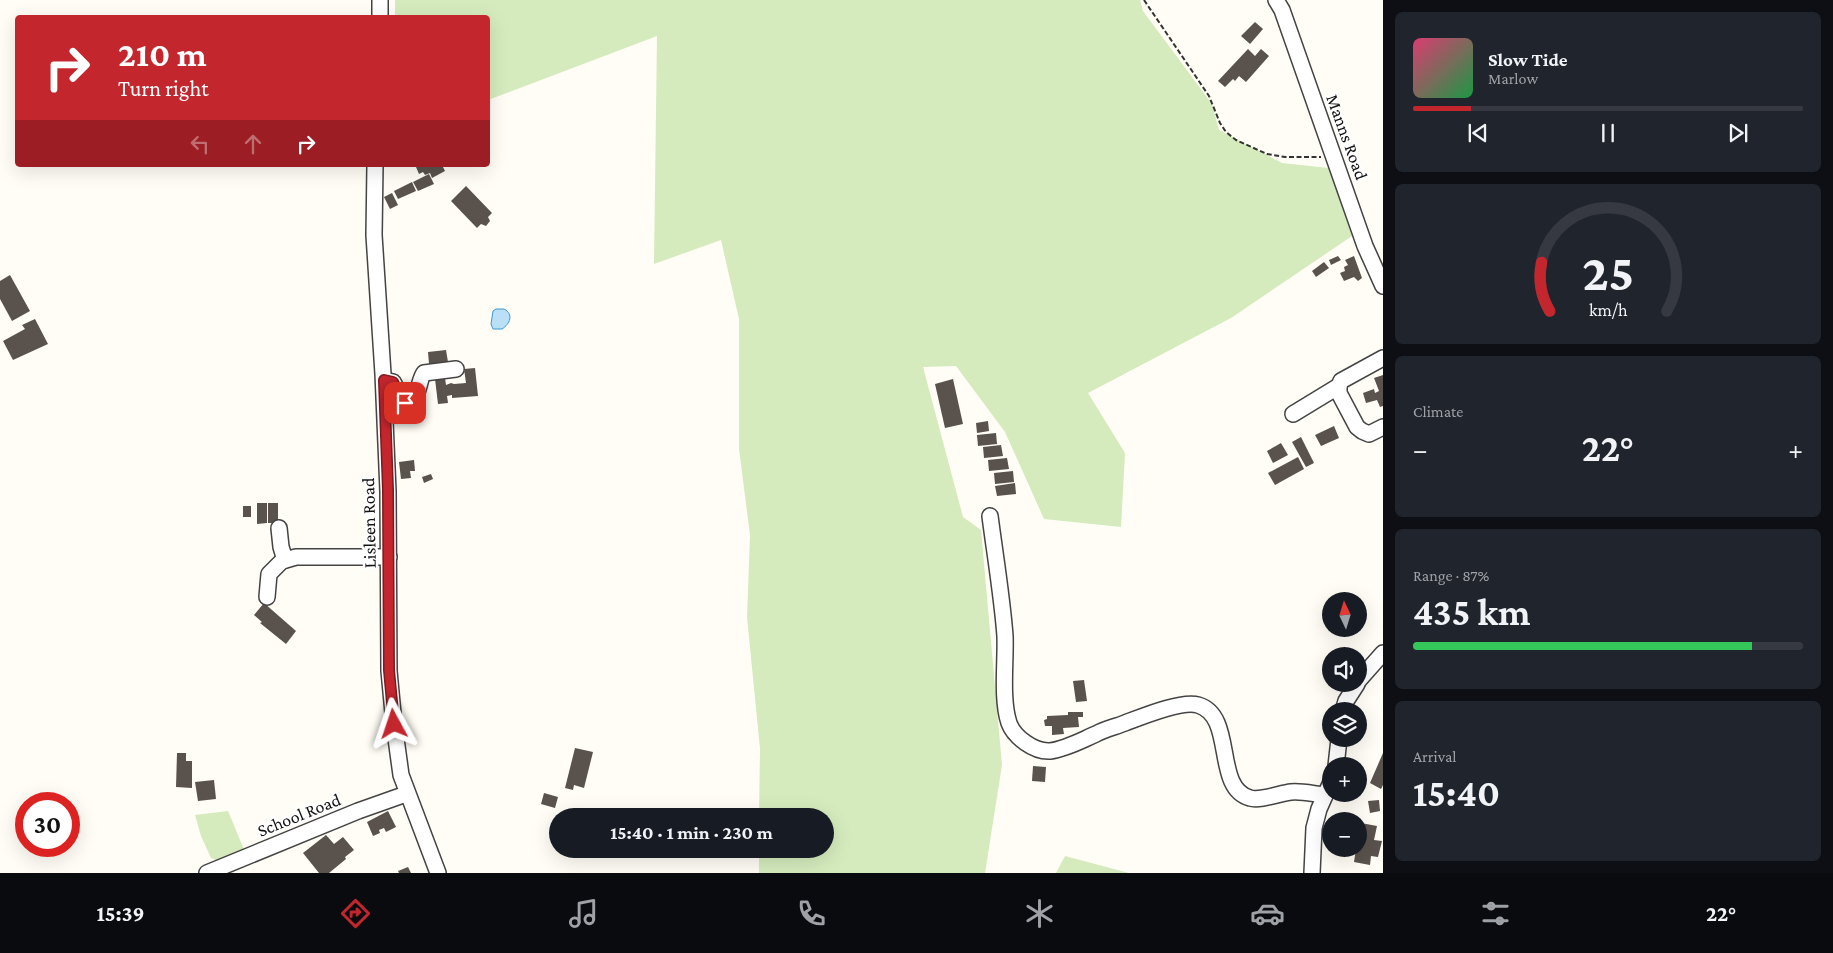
<!DOCTYPE html>
<meta charset="utf-8">
<style>
:root{--surface:#171b24;--page:#20242c;--text:#f1f3f6;--muted:#9ea1a6;--line:#363941;--accent:#c4262e}
body{margin:0;font-family:"Crimson Pro",serif;background:var(--page);color:var(--text);height:100vh;display:flex;flex-direction:column;font-size:19px;white-space:nowrap}
*{box-sizing:border-box;margin:0}
p{font-size:16px;color:var(--muted)}
.icon{flex:none;width:28px;height:28px;fill:none;stroke:currentColor;stroke-width:2;stroke-linecap:round;stroke-linejoin:round}
.map{position:relative;flex:1;overflow:hidden}
.sheet{display:flex;flex-direction:column;gap:12px;padding:12px;background:#0d0f14;width:450px}
.sheet>*{flex:none}
.hud{position:absolute;left:15px;top:15px;width:475px;height:152px;border-radius:5px;box-shadow:0 5px 20px #0002;background:#c4262e;color:#fff;overflow:hidden}
.needle{width:32px;rotate:356deg}
.fabs{position:absolute;left:1322px;top:592px;display:grid;gap:10px}
.fabs a{display:grid;place-items:center;width:45px;height:45px;border-radius:50%;background:var(--surface);box-shadow:0 5px 20px #0002;font-size:25px}
.speed{position:absolute;left:15px;top:792px;display:flex;gap:10px;font-size:25px;font-weight:700;text-align:center}
.speed>*{display:grid;place-content:center;width:65px;height:65px;border-radius:50%;background:var(--surface);box-shadow:0 5px 20px #0002;line-height:1}
.speed .limit{border:8px solid #d22;background:#fff;color:#111}
.pin{position:absolute;display:grid;place-items:center;width:42px;height:42px;color:#fff;margin:-21px;border-radius:10px;box-shadow:0 2px 8px #0006}
.me{position:absolute;width:55px;margin:-28px;rotate:355deg;stroke-linejoin:round;filter:drop-shadow(0 0 4px #0008)}
.turn{display:flex;align-items:center;gap:18px;height:105px;padding:0 20px;font-size:22px}
.turn .icon{width:65px;height:65px;stroke-width:2.5}
.turn b{display:block;font-size:35px;line-height:42px}
.lanes{display:flex;align-items:center;height:48px;padding:0 20px;background:#0003;justify-content:center;gap:25px;direction:ltr}
.lanes .off{opacity:.35}
.big{font-size:38px;font-weight:700;line-height:1.1}
.sheet .tile{flex:1;display:flex;flex-direction:column;justify-content:center;gap:8px;min-width:0;padding:0 18px;border-radius:8px;background:var(--page)}
.sheet .dial{align-items:center;gap:0}
.dial svg{height:130px;overflow:visible;fill:none;stroke:var(--line);stroke-width:7;stroke-linecap:round;text-anchor:middle}
.dial text{fill:var(--text);stroke:none}
.song{display:flex;align-items:center;gap:15px}
.cover{width:60px;height:60px;border-radius:8px;background:linear-gradient(135deg,hsl(340 70% 55%),hsl(140 70% 35%))}
.played{height:5px;border-radius:2px;background:linear-gradient(90deg,var(--accent) 15%,var(--line) 15%)}
.keys{display:flex;justify-content:space-around;direction:ltr}
.heat{display:flex;justify-content:space-between;align-items:center;font-size:28px;direction:ltr}
.charge{height:8px;border-radius:4px;background:linear-gradient(90deg,#34c759 87%,var(--line) 0)}
.trip{position:absolute;left:549px;top:808px;width:285px;height:50px;border-radius:25px;background:var(--surface);box-shadow:0 5px 20px #0002;font-weight:700;line-height:50px;text-align:center}
.menu{display:flex;height:80px;justify-content:space-around;align-items:center;background:#090b0e;color:var(--muted)}
.menu .icon{width:35px;height:35px}
.menu .on{color:var(--accent)}
.menu b{font-size:22px;color:var(--text)}
main{display:flex;flex:1;min-height:0}
.map>svg:first-child{display:block}
.green{fill:#d5ebbd}
.water{fill:#b9e0f7;stroke:#3f96cf}
.building{fill:#5a524d}
.lines{fill:none;stroke-linecap:round;stroke-linejoin:round}
.minor-casing{stroke:#444;stroke-width:18}
.path{stroke:#333;stroke-width:2;stroke-dasharray:5 2.5;stroke-linecap:butt}
.minor{stroke:#fff;stroke-width:15}
.route-casing{stroke:#7f191e;stroke-width:12}
.route{stroke:#c4262e;stroke-width:9}
.labels{text-anchor:middle;stroke-width:5;stroke-linejoin:round;paint-order:stroke}
.street-label{font-size:18px;fill:#111;stroke:#fff}
</style>
<main>
<div class="map">
<svg width="1383" height="873" viewBox="0 0 1383 873">
<rect width="100%" height="100%" fill="#fffdf5"/>
<g class="green">
<path d="M395,0H1140L1143,11L1212,104L1219,130L1282,163L1329,168L1352,236L1231,318L1088,393L1125,453L1121,527L1044,519L1005,432L956,366L923,367L963,517L981,530L1002,765L985,873H759V849H825V816H759L760,749L747,617L750,535L739,449V319L721,240L654,264L657,36L488,100V18L395,17Z"/>
<path d="M228,811L245,852L219,861L211,858L201,836L195,815Z"/>
<path d="M1065,856L1129,873H1056Z"/>
</g>
<path class="water" d="M504,309C514,314 510,324 502,329H493L491,324L493,311L496,309Z"/>
<g class="building">
<path d="M1255,22L1263,29L1250,44L1241,36Z"/>
<path d="M1248,49L1255,56L1261,49L1269,56L1246,82L1239,76L1235,81L1233,79L1225,87L1218,81Z"/>
<path d="M420,165H442L445,171L432,178L430,173L425,175L423,172L419,174L416,167Z"/>
<path d="M429,174L434,184L418,191L413,182Z"/>
<path d="M412,182L416,191L398,199L394,191Z"/>
<path d="M466,186L492,213L488,217L490,221L486,226L481,224L477,228L451,201Z"/>
<path d="M392,193L398,205L390,209L384,197Z"/>
<path d="M1338,256L1341,260L1331,265L1329,260Z"/>
<path d="M1354,256L1362,278L1358,281L1354,277L1344,281L1340,273L1345,271L1344,267L1348,265L1345,260Z"/>
<path d="M1324,262L1329,268L1316,277L1312,271Z"/>
<path d="M10,275L30,311L12,321L0,299V281Z"/>
<path d="M35,319L48,344L13,360L3,341L25,329L22,325Z"/>
<path d="M446,350L448,362L429,364L428,352Z"/>
<path d="M475,368L478,396L452,398V395L447,396L448,403L438,404L435,379L445,378L446,385L451,383L454,384L466,383L464,369Z"/>
<path d="M1383,375V406L1380,407L1377,400L1366,403L1363,393L1374,389L1375,393L1379,391L1374,378Z"/>
<path d="M953,379L963,424L945,428L935,384Z"/>
<path d="M988,421L989,431L977,433L976,423Z"/>
<path d="M1334,426L1339,438L1321,446L1315,435Z"/>
<path d="M996,433L997,444L978,446L977,435Z"/>
<path d="M1301,437L1314,463L1306,467L1292,442Z"/>
<path d="M1281,443L1288,455L1273,463L1267,451Z"/>
<path d="M1001,445L1003,456L984,458L983,447Z"/>
<path d="M1298,457L1304,469L1275,485L1268,473Z"/>
<path d="M1007,458L1009,469L989,471L988,460Z"/>
<path d="M414,460L415,471H410L411,478L401,479L399,462Z"/>
<path d="M1013,471L1014,482L995,484L994,473Z"/>
<path d="M431,474L433,479L424,483L422,477Z"/>
<path d="M1015,483L1016,494L997,496L995,486Z"/>
<path d="M257,503H267V523L257,524Z"/>
<rect x="268" y="503" width="10" height="20"/>
<rect x="243" y="506" width="8" height="11"/>
<path d="M264,603L296,631L286,644L260,623L262,622L254,615Z"/>
<path d="M1084,680L1087,701L1076,702L1073,681Z"/>
<path d="M1068,712H1083V717H1078L1079,727L1063,728L1064,734L1052,735V726H1045L1044,720L1047,719V716L1068,715Z"/>
<path d="M575,748L593,752L584,788L574,785L573,790L565,788Z"/>
<path d="M177,753H186V761H192V788L176,787Z"/>
<path d="M1383,753V785L1381,789L1370,783Z"/>
<path d="M1033,766L1046,767L1045,782L1032,781Z"/>
<path d="M214,780L216,799L198,801L195,782Z"/>
<path d="M544,793L558,797L555,808L541,804Z"/>
<path d="M1379,800L1380,811L1370,813L1368,801Z"/>
<path d="M388,811L396,827L386,832L384,828L379,830L380,833L373,836L367,822Z"/>
<path d="M1361,823L1377,826L1374,840L1382,841L1378,857L1371,856L1370,865L1354,862L1356,849H1359Z"/>
<path d="M326,835L334,844L343,837L354,850L345,857L346,859L329,873H319L303,853Z"/>
<path d="M408,867L411,873H399L398,871Z"/>
</g>
<g class="lines">
<g class="minor-casing">
<g id="minor">
<path d="M1276,0L1282,10L1365,246L1383,286"/>
<path d="M380,18V0"/>
<path d="M375,165L374,235L383,374L388,491L389,671L394,724L401,775L438,873"/>
<path d="M1383,358L1341,381L1339,386V393L1357,427L1362,431L1369,434L1383,427"/>
<path d="M384,380L393,382C397,388 398,395 402,400C417,416 418,379 424,373L456,369"/>
<path d="M1293,414L1339,386"/>
<path d="M990,516C995,555 1002,596 1005,636C1006,661 1001,699 1009,723C1014,737 1034,752 1050,751C1066,749 1082,740 1096,734C1105,729 1115,727 1125,723C1141,717 1182,700 1198,705C1236,716 1213,788 1250,798C1260,801 1281,793 1291,792C1302,791 1314,794 1325,795"/>
<path d="M279,528L281,547L285,560"/>
<path d="M267,597L269,574L282,561L296,557H389"/>
<path d="M1359,680L1383,653"/>
<path d="M1343,711L1346,701L1357,684"/>
<path d="M1336,766L1339,739"/>
<path d="M207,873L358,811L406,794"/>
<path d="M1312,873L1314,828L1319,809L1331,782"/>
</g>
</g>
<path class="path" d="M1144,0L1209,96L1220,123L1226,132L1236,140L1267,154L1285,157H1321"/>
<use href="#minor" class="minor"/>
</g>
<g class="lines">
<g class="route-casing">
<path id="route" d="M394,724L389,670L388,490L384,380L393,382L401,399L405,403"/>
</g>
<use href="#route" class="route"/>
</g>
<g class="labels">
<g class="street-label">
<text transform="translate(1347 137) rotate(70)" y="6">Manns Road</text>
<text transform="translate(369 523) rotate(-91)" y="6">Lisleen Road</text>
<text transform="translate(299 815) rotate(-22)" y="6">School Road</text>
</g>
</g>
</svg>
<div class="fabs">
<a><svg class="needle" viewBox="-14 -14 28 28"><path d="M0-13l5 13h-10z" fill="#e53935"/><path d="M0 13l5-13h-10z" fill="#9ea1a6"/></svg></a>
<a><svg class="icon" aria-label="sound" viewBox="0 0 24 24"><path d="M4 9h4l5-4v14l-5-4H4zM17 9q2 3 0 6"/></svg></a>
<a><svg class="icon" aria-label="layers" viewBox="0 0 24 24"><path d="M12 4l9 5-9 5-9-5zM3 14l9 5 9-5"/></svg></a>
<a>+</a>
<a>−</a>
</div>
<div class="speed"><div class="limit">30</div></div>
<div class="pin" style="left:405px;top:403px;background:#d93025"><svg class="icon" aria-label="arrive" viewBox="0 0 24 24"><path d="M6 21V4h12l-3 4 3 4H6"/></svg></div>
<svg class="me" style="left:394px;top:724px" viewBox="-20 -20 40 40"><path d="M0-17L14 15 0 8-14 15z" fill="#c4262e" stroke="#fff" stroke-width="4"/></svg>
<div class="trip">15:40 · 1 min · 230 m</div>
<div class="hud">
<div class="turn"><svg class="icon" aria-label="right" viewBox="0 0 24 24"><path d="M7 20v-9h11M14 6l5 5-5 5"/></svg><div><b>210 m</b>Turn right</div></div>
<div class="lanes"><svg class="icon off" aria-label="left" viewBox="0 0 24 24"><path d="M17 20v-9H6M10 6l-5 5 5 5"/></svg><svg class="icon off" aria-label="ahead" viewBox="0 0 24 24"><path d="M12 20V5M6 11l6-6 6 6"/></svg><svg class="icon" aria-label="right" viewBox="0 0 24 24"><path d="M7 20v-9h11M14 6l5 5-5 5"/></svg></div>
</div>
</div>
<section class="sheet">
<div class="tile">
<div class="song"><i class="cover"></i><div><b>Slow Tide</b><p>Marlow</p></div></div>
<div class="played"></div>
<div class="keys"><svg class="icon" aria-label="previous" viewBox="0 0 24 24"><path d="M18 5L8 12l10 7zM5 5v14"/></svg><svg class="icon" aria-label="pause" viewBox="0 0 24 24"><path d="M8 5v14M16 5v14"/></svg><svg class="icon" aria-label="next" viewBox="0 0 24 24"><path d="M6 5l10 7-10 7zM19 5v14"/></svg></div>
</div>
<div class="tile dial"><svg viewBox="0 0 100 80">
<path d="M14 69A42 42 0 1 1 86 69"/>
<path d="M14 69A42 42 0 0 1 9 39" stroke="#c4262e"/>
<text x="50" y="56" font-size="32" font-weight="700">25</text>
<text x="50" y="72" font-size="11">km/h</text>
</svg></div>
<div class="tile"><p>Climate</p>
<div class="heat"><a>−</a><b class="big">22°</b><a>+</a></div>
</div>
<div class="tile"><p>Range · 87%</p><b class="big">435 km</b><div class="charge"></div></div>
<div class="tile"><p>Arrival</p><b class="big">15:40</b></div>
</section>
</main>
<nav class="menu">
<b>15:39</b>
<svg class="icon on" aria-label="directions" viewBox="0 0 24 24"><path d="M12 3l9 9-9 9-9-9zM9 14v-3h6M13 9l2 2-2 2"/></svg>
<svg class="icon" aria-label="music" viewBox="0 0 24 24"><path d="M9 18V5l10-2v13"/><circle cx="6" cy="18" r="3"/><circle cx="16" cy="16" r="3"/></svg>
<svg class="icon" aria-label="phone" viewBox="0 0 24 24"><path d="M5 4h4l2 5-3 2q2 4 5 5l2-3 5 2v4C11 20 4 13 5 4z"/></svg>
<svg class="icon" aria-label="climate" viewBox="0 0 24 24"><path d="M12 3v18M4 7l16 10M4 17L20 7"/></svg>
<svg class="icon" aria-label="car" viewBox="0 0 24 24"><path d="M5 17H2v-5l4-1 3-4h7l3 4 3 1v5h-3M9 17h6M6 11h13"/><circle cx="7" cy="17" r="2"/><circle cx="17" cy="17" r="2"/></svg>
<svg class="icon" aria-label="filters" viewBox="0 0 24 24"><path d="M4 7h16M4 17h16"/><circle cx="9" cy="7" r="2"/><circle cx="15" cy="17" r="2"/></svg>
<b>22°</b>
</nav>
